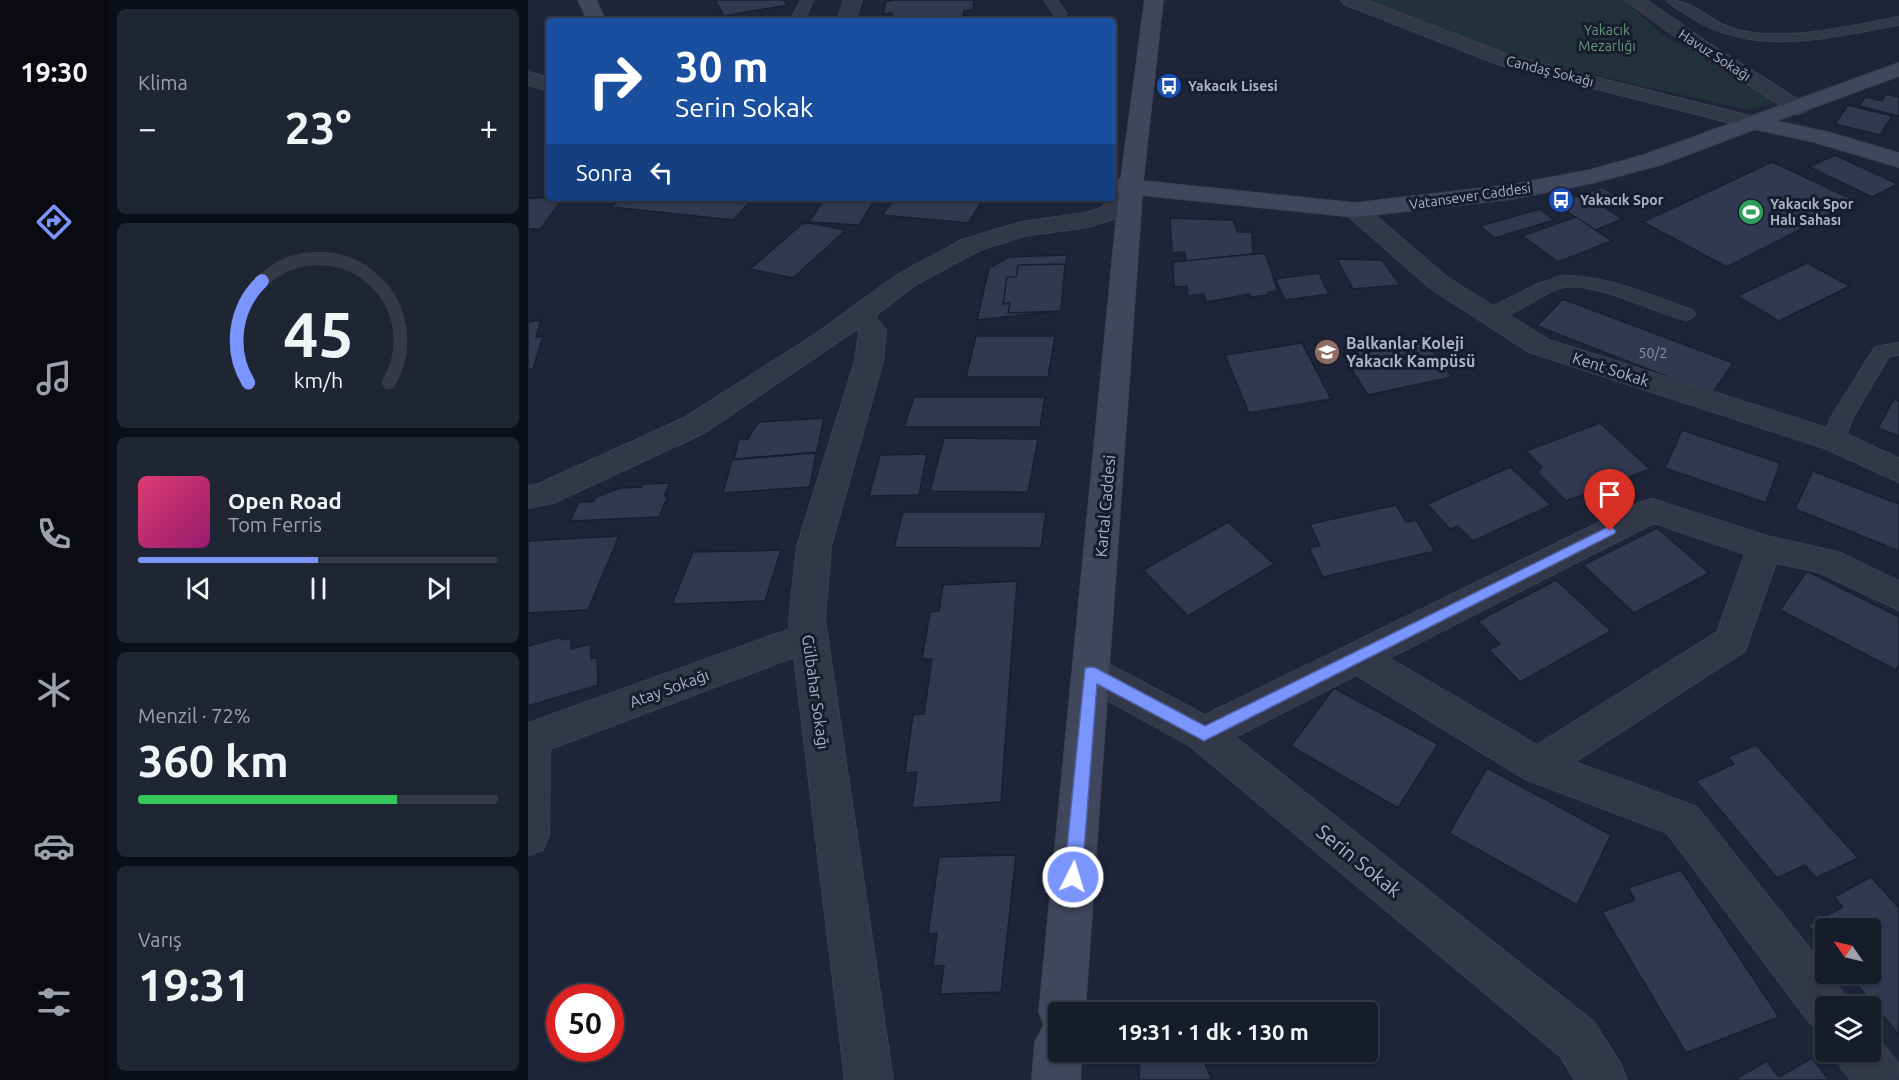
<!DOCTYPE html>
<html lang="tr">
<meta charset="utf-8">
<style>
:root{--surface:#171c2b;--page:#202533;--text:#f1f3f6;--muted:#9ea1a9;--line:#363a47;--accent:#7a95fe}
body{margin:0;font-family:Ubuntu,sans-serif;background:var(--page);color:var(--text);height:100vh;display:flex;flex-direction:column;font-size:22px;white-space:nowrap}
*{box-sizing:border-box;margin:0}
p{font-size:20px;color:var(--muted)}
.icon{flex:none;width:33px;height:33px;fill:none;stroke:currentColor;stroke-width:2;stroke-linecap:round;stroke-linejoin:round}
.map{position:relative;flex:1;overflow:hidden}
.drawer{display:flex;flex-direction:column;gap:9px;padding:9px;background:#0d0f18;width:420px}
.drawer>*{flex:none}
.top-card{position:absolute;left:18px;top:18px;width:570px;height:183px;border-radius:6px;box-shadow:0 2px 4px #0004,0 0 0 2px var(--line);background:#1a4fa0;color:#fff;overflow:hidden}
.needle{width:39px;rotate:304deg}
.buttons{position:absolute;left:1287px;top:918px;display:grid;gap:12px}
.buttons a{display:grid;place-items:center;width:66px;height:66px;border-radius:6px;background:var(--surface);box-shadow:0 2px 4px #0004,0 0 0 2px var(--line);font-size:30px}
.speed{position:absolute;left:18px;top:984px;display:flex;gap:12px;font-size:30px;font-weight:700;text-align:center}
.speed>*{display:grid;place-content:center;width:78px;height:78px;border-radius:50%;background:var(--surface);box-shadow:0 2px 4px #0004,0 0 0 2px var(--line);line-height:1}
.speed .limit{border:9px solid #d22;background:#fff;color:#111}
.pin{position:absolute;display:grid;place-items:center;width:51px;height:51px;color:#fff;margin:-62px -26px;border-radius:50% 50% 50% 0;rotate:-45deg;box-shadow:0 0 6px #0007}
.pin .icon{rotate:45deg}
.me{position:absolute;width:66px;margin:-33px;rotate:5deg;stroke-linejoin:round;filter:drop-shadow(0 0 4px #0008)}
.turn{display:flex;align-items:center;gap:21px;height:126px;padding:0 30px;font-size:27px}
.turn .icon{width:78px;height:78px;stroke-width:2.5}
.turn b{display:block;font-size:42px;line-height:51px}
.then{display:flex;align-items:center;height:57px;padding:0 30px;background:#0003;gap:12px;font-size:22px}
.big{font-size:45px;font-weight:600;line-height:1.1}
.drawer .widget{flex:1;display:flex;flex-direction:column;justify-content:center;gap:9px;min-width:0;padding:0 21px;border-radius:9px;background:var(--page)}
.drawer .dial{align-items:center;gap:0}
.dial svg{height:156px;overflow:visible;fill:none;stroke:var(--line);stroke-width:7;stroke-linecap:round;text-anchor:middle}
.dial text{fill:var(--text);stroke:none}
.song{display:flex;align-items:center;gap:18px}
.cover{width:72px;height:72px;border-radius:9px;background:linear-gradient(135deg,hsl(340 70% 55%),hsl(320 70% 35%))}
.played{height:6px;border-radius:3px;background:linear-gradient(90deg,var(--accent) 50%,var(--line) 50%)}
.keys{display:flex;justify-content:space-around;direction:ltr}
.heat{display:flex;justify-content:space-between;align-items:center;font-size:33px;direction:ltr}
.charge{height:9px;border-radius:4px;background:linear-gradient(90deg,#34c759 72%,var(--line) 0)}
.trip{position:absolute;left:520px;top:1002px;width:330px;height:60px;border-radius:6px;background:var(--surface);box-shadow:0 2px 4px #0004,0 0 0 2px var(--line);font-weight:600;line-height:60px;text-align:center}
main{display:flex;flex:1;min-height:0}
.tabs{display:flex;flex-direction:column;width:108px;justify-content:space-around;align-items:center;background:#090b11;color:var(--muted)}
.tabs .icon{width:42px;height:42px}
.tabs .selected{color:var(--accent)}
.tabs b{font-size:27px;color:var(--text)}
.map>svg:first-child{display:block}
.green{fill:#21323a}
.building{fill:#313850;stroke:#1a1f2f;stroke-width:1.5}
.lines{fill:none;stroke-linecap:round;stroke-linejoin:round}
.service-casing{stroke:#3c4152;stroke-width:2}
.minor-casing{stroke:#3c4152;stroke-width:2}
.secondary-casing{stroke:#3c4152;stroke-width:2}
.service{fill:#333849;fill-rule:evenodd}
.minor{fill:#333849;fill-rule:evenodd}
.secondary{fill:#40465c;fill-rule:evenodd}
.route{fill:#7a95fe;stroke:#4f61a5;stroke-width:1.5}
.labels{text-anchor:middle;stroke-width:6;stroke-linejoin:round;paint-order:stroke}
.far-park-label{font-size:14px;fill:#639779;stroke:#181d2d}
.far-street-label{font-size:14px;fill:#adb2c6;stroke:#181d2d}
.far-poi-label{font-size:14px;font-weight:bold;fill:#adb2c6;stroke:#181d2d;text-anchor:start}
.number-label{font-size:14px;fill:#8c92a6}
.poi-label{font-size:16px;font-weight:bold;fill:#adb2c6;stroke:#181d2d;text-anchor:start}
.street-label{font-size:16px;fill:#adb2c6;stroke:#181d2d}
.near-street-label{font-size:20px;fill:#adb2c6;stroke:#181d2d}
</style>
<main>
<nav class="tabs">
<b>19:30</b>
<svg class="icon selected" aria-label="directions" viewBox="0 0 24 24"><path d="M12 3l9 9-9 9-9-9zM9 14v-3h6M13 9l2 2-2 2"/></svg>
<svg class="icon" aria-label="music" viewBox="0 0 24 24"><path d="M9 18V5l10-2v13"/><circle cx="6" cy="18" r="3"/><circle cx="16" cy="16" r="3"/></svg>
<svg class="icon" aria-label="phone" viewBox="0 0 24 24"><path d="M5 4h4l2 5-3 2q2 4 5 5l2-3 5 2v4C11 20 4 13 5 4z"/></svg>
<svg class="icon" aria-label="climate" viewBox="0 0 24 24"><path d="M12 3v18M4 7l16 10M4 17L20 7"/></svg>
<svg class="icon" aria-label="car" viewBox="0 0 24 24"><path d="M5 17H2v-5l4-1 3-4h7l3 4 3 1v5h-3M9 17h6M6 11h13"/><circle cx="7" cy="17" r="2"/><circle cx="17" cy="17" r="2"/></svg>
<svg class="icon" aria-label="filters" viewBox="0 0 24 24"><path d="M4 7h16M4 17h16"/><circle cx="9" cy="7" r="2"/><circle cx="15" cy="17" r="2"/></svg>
</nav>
<section class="drawer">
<div class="widget"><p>Klima</p>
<div class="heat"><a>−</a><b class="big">23°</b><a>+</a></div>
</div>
<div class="widget dial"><svg viewBox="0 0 100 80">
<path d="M14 69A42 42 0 1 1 86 69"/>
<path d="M14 69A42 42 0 0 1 21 17" stroke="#7a95fe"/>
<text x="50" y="56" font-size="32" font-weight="700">45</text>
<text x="50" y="72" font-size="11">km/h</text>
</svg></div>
<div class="widget">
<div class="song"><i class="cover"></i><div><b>Open Road</b><p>Tom Ferris</p></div></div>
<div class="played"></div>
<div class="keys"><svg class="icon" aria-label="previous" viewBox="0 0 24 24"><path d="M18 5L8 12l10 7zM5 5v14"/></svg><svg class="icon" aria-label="pause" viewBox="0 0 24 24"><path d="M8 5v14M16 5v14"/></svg><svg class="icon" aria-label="next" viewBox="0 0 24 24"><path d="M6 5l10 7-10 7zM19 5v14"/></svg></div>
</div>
<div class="widget"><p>Menzil · 72%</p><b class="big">360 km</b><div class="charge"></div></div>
<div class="widget"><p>Varış</p><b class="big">19:31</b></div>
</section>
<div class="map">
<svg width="1371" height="1080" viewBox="0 0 1371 1080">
<rect width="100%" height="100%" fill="#1f2539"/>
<path class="green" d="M841,0H1096L1130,31L1246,103L1221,110L1004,61L979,54Z"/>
<g class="building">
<path d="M187,0H256L260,5L196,16Z"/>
<path d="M366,0H446L445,10L436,11L435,17L363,19L364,13L355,14L358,1Z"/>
<path d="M1358,94L1371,97V116L1331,106L1337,97L1354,101Z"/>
<path d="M1320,105L1364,116L1352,135L1307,124Z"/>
<path d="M1307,155L1370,184L1344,197L1281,167Z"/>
<path d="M1244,162L1328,201L1199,267L1115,222Z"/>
<path d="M1074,187L1096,200L1076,207L1095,219L1067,230L1027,204Z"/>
<path d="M0,198H35L13,229H0Z"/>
<path d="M93,198H226L205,220L83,207Z"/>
<path d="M297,198H348L331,225L281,222Z"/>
<path d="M367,198H456L440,223L354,215Z"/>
<path d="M1012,209L1026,220L967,238L952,226Z"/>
<path d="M1048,217L1084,241L1030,262L994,236Z"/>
<path d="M642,218L705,220L710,232H724L725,254L658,261L657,252L644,253Z"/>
<path d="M281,223L318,230L265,278L222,269L274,224Z"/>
<path d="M737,253L750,291L740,292V295L723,297L722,294L678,302L676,294L660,296L659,286L646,287L645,262Z"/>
<path d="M539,255L531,311L449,320L461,268L481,257Z"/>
<path d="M809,259L854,260L872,285L825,289Z"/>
<path d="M1279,263L1322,286L1251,321L1209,296Z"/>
<path d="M537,264L533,311L480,313L482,303L475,304L479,277H488L490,265Z"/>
<path d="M791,273L801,294L757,300L747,279Z"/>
<path d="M1035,299L1205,363L1184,394L1009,326Z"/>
<path d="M13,320L8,337L15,336L5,369L0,370V322Z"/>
<path d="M448,336H527L520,377H438Z"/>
<path d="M895,338L924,377L840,395L814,354Z"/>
<path d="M774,343L803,399L721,413L697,355Z"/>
<path d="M386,397H517L512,427H376Z"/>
<path d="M1366,399L1371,401V436L1350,428Z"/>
<path d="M296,418L289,452L206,459L211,439H220L230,422Z"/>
<path d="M1072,423L1122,469L1038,501L1009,472L1014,467L998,451Z"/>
<path d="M1154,430L1252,463L1238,503L1137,468Z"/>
<path d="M416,438L510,439L500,492L402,491Z"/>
<path d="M288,453L282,487L195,493L204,460Z"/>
<path d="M399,454L391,495L341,496L352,455Z"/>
<path d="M982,467L1023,505L945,541L930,526L922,529L899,504Z"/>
<path d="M1285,471L1371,504V551L1267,509Z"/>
<path d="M142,483L136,496H140L131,517L42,521L51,502H65L68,497L92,488L114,487L115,484Z"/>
<path d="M868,505L878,522L888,520L907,551L795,577L781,548L792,546L782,524Z"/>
<path d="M375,512H518L513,548L366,547Z"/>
<path d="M700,522L746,564L660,616L615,570Z"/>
<path d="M1129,528L1181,573L1106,613L1055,565Z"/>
<path d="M91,536L60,610L0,613V541Z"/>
<path d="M253,550L237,601L144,604L165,552Z"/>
<path d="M1279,571L1371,617V665L1368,670L1252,610Z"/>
<path d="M1028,580L1083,631L992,682L961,650L972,644L950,621Z"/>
<path d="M489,581L473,802L384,808L389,772L377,773L385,715L396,714L404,659H394L402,612L411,611L415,585Z"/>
<path d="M32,637L34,640L43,638V649L62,644L63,659L69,657L70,685L0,706V646Z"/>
<path d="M806,688L910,744L870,808L763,746Z"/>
<path d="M1228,745L1330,858L1288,878L1277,865L1249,878L1168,781L1206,764L1200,757Z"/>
<path d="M959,768L1083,835L1049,905L921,833Z"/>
<path d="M488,855L473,992L412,994L416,965L405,966L409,933L400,934L411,857Z"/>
<path d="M1153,870L1251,1017L1158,1053L1074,912L1107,900L1100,888Z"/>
<path d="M1343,877L1371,908V1035L1320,974H1342V928H1298V946L1280,925L1315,907L1306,897Z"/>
<path d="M612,1052H672L684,1080H611Z"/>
<path d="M1284,1058L1301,1080H1206L1239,1061L1251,1077Z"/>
</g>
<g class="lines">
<g class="service-casing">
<g id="service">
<path d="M273,0H285L276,21H262Z"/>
<path d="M516,0H529L539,14L533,18L528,17Z"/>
<path d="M1138,0C1168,0 1181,23 1209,30C1262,42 1319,26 1371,17V25C1301,37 1229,58 1164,18C1156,12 1144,7 1138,0Z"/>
<path d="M1033,276C1077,274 1123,296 1164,310L1167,314L1164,318L1157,320C1123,311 1070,283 1037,287C1011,291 981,325 956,319L953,315L956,311L1008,285Z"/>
<path d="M1371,343V355L1361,356L1324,419L1315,446L1307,448L1299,446L1296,441L1302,419L1347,347Z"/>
</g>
</g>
<g class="minor-casing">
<g id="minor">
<path d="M316,0H334L327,21H309Z"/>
<path d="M813,0H838L983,56L1234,119L1237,123L1234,127L1227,129L969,64L816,4Z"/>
<path d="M1097,0H1118L1182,44L1277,104L1280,108L1277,112L1270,114L1263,112L1168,52Z"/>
<path d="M0,72L21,78V91L0,85Z"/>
<path d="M603,181L611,183L614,188L589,218L560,227L496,236L452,250L387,285L347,316L358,330L355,361L303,546L297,620L365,1080H317L266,657L22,749L21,836L15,850L0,855V723L262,629L261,620L269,546L327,361L331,331L329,329L176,433L25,503L0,508V486L8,485L154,419L286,335L369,275L434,240L493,222L557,213L573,208L582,198H585V194L595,183Z"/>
<path d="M827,203L835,205L920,278L1021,340L1318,434L1371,458V482L1296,448L1001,352L902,288L819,215L815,210L819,205Z"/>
<path d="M1124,499L1239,536L1310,552L1371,581V610L1290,572L1248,563L1217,651L1047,762L1169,807L1298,969V974H1301L1314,991L1321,1006H1298V1030L1282,1023L1139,833L995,778L828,675L707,737L1066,1022L1092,1063L1099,1080H1047L1032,1056L662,746L550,684L545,673L550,662L563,658L576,662L677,715L1113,502ZM1126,523L1217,554L1189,632L1009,745L861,658Z"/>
<path d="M1342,1033L1348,1035L1370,1063L1371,1080H1323L1314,1069L1307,1052H1342Z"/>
</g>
</g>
<g class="secondary-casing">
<g id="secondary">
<path d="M50,0H68L78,21H60Z"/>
<path d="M617,0H635L615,181L827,203L983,185L1062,170L1116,155L1371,63V76L1248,121L1299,132L1371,153V167L1286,142L1227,129L1132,165L1064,183L983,199L827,217L614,195L557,1012H531V1052H554L552,1080H504L507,1042L516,1025L511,1012L591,192H585V178L593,179Z"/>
</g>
</g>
<use href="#service" class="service"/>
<use href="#minor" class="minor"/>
<use href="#secondary" class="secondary"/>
</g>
<path class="route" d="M1082,526L1088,531L1086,534L676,741L569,684L554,877L551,883L545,885L539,883L536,877L557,668L563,667L568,668L677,726Z"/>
<defs>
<g id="bus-disc" transform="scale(1.35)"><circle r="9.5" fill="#1a4fb4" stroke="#181d2d"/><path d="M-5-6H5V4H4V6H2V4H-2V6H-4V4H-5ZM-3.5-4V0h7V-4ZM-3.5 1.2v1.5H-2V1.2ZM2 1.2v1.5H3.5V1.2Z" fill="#fff"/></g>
<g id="stadium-disc" transform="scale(1.35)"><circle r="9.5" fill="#2e9e5b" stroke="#181d2d"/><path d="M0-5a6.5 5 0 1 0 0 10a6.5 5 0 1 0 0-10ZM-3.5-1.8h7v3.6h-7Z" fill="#fff"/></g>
<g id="school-disc" transform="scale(1.35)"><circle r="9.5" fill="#8d6e63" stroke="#181d2d"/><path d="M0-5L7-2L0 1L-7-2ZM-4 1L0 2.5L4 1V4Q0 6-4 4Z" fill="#fff"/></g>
</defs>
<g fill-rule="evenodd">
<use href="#bus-disc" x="641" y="86"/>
<use href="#bus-disc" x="1033" y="200"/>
<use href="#stadium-disc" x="1223" y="212"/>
<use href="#school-disc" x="799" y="352"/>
</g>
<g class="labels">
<g class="far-park-label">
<text x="1079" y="35">Yakacık<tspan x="1079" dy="16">Mezarlığı</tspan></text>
</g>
<g class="far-street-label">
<text transform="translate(1187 55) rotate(33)" y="5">Havuz Sokağı</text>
<text transform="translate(1022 71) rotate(14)" y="5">Candaş Sokağı</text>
<text transform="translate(942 196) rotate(-8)" y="5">Vatansever Caddesi</text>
</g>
<g class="far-poi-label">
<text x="660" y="91">Yakacık Lisesi</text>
<text x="1052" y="205">Yakacık Spor</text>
<text x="1242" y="209">Yakacık Spor<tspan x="1242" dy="16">Halı Sahası</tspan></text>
</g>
<g class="number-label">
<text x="1125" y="358">50/2</text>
</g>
<g class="poi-label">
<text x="818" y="349">Balkanlar Koleji<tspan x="818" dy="18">Yakacık Kampüsü</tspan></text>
</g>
<g class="street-label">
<text transform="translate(1083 369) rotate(18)" y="6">Kent Sokak</text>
<text transform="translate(577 506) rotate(-85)" y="6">Kartal Caddesi</text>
<text transform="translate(141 688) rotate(-20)" y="6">Atay Sokağı</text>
<text transform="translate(288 692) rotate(82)" y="6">Gülbahar Sokağı</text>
</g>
<g class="near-street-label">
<text transform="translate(831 861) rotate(39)" y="7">Serin Sokak</text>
</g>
</g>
</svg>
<div class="buttons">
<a><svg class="needle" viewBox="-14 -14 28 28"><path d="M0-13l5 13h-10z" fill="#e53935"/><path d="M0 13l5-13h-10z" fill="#9ea1a9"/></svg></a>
<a><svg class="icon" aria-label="layers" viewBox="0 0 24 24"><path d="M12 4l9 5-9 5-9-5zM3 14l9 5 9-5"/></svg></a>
</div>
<div class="speed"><div class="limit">50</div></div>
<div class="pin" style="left:1082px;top:531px;background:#d93025"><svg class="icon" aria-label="arrive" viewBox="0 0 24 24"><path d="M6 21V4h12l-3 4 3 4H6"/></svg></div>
<svg class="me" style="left:545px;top:877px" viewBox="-20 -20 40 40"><circle r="17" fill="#7a95fe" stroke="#fff" stroke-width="3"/><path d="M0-11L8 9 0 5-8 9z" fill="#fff"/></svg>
<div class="trip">19:31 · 1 dk · 130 m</div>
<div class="top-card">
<div class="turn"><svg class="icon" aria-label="right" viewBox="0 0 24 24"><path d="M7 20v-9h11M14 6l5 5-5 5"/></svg><div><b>30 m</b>Serin Sokak</div></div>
<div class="then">Sonra<svg class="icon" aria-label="left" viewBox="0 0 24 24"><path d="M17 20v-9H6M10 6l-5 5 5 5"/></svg></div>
</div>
</div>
</main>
